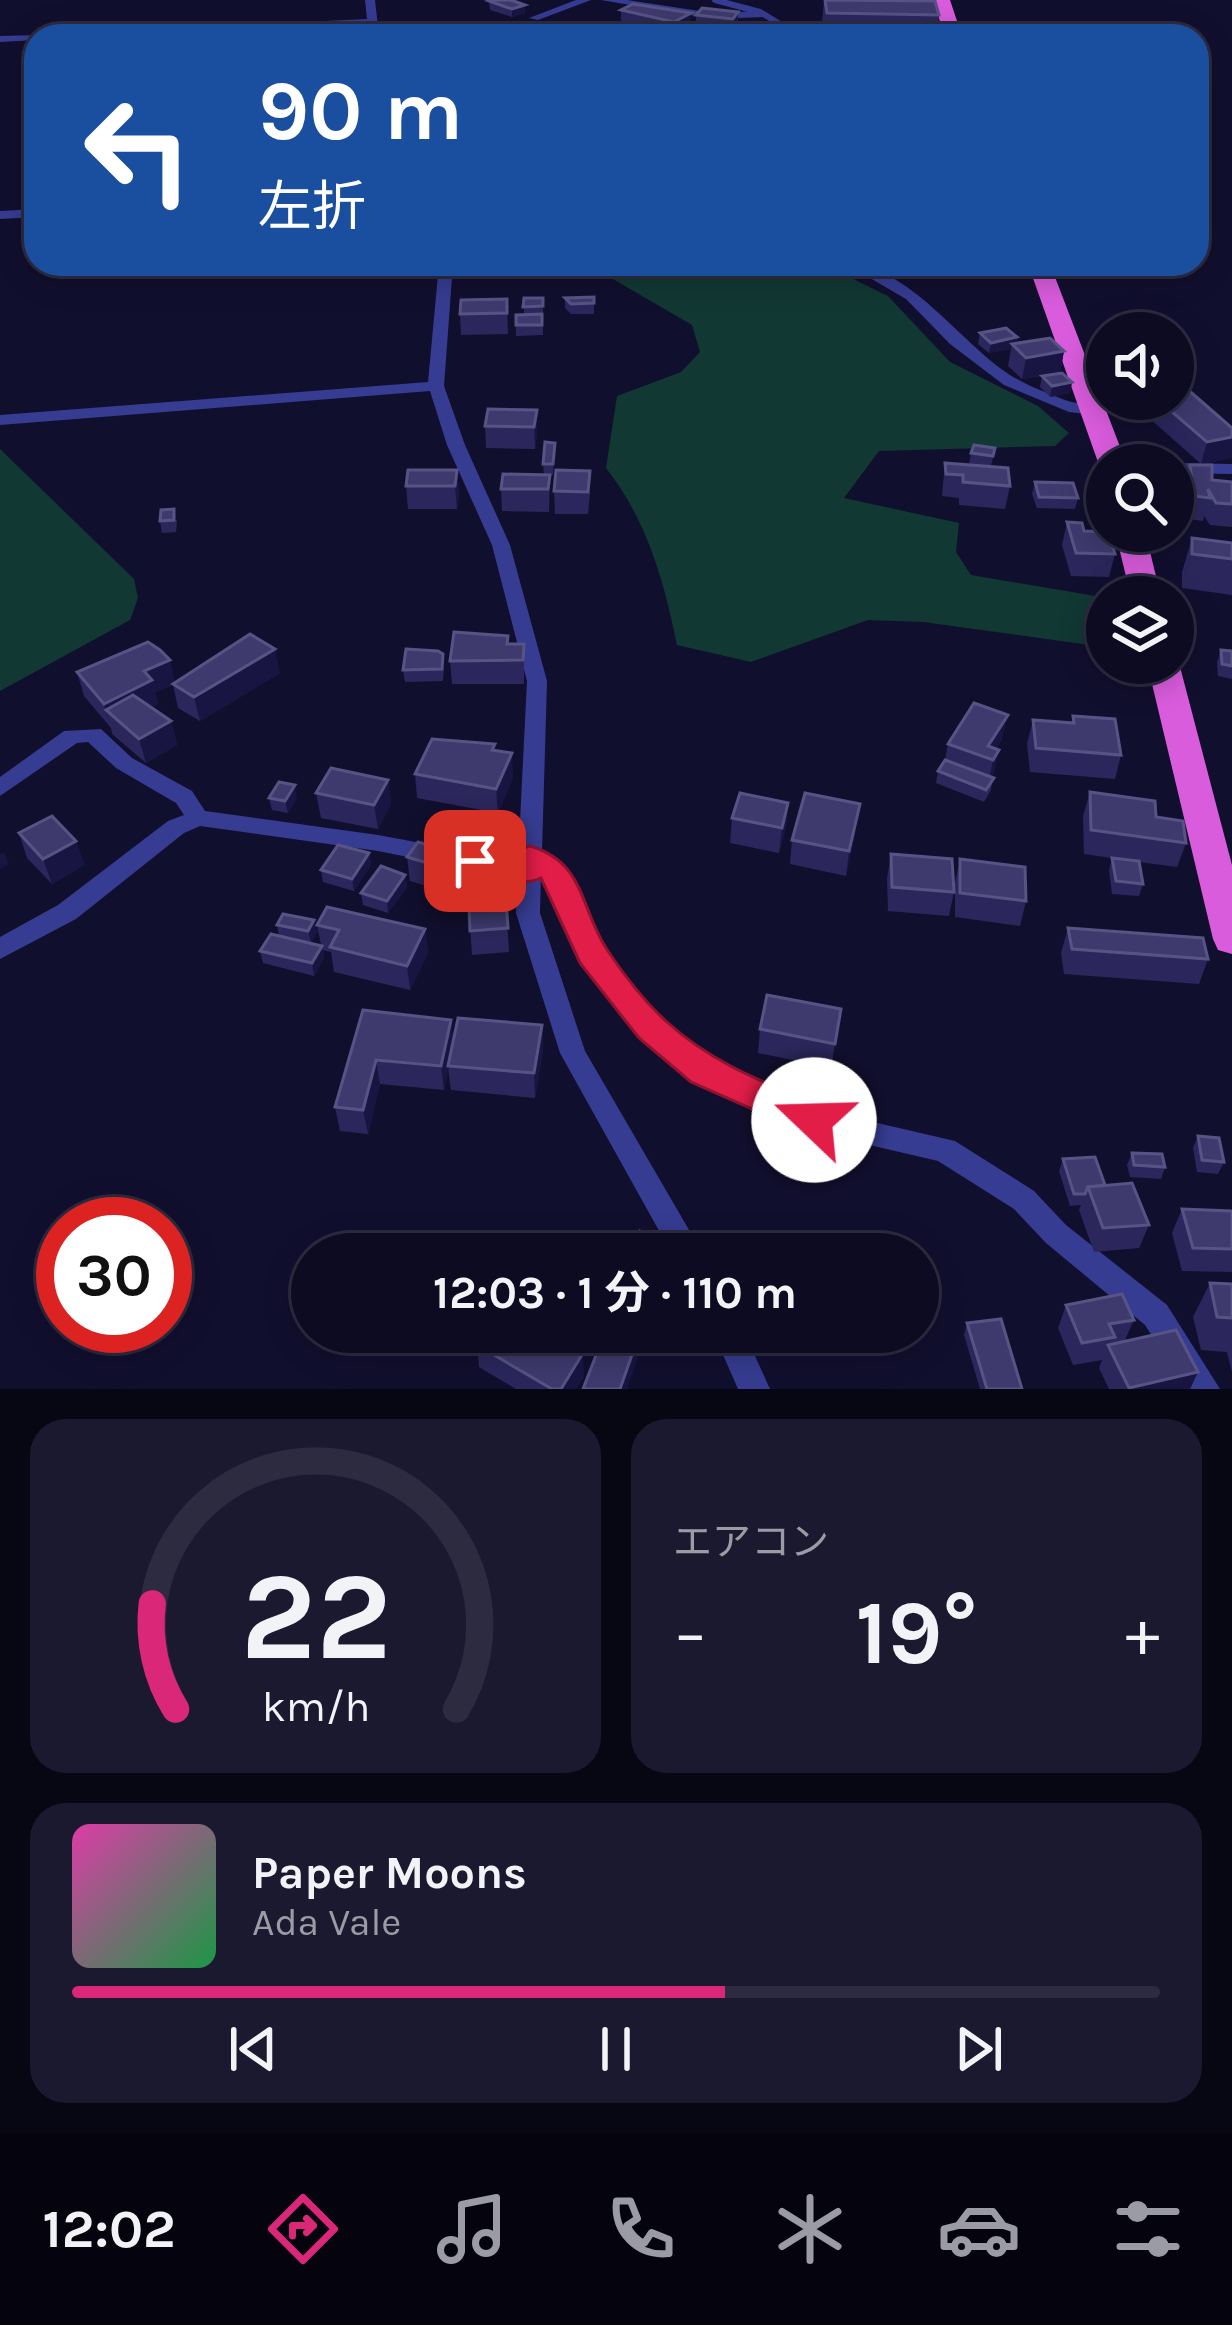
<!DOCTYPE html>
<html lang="ja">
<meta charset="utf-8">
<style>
:root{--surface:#0d0b22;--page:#1b192f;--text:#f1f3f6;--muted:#9a9ba5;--line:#2d2b40;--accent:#db2777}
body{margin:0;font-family:Karla,"Noto Sans JP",sans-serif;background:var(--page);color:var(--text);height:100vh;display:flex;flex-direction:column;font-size:45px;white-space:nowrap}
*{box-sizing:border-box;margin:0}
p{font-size:39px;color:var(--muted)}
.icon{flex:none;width:66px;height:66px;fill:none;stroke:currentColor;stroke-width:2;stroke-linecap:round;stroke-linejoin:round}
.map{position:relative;height:1389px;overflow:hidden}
.drawer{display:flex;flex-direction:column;gap:30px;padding:30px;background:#070613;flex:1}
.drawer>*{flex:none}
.top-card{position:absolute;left:24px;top:24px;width:1185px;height:252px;border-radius:36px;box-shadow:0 6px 30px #0003,0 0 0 3px var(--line);background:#1a4fa0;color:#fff;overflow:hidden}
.tools{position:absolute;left:1086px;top:312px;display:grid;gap:24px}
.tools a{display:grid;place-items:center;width:108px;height:108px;border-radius:50%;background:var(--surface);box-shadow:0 6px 30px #0003,0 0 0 3px var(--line);font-size:60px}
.speed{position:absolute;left:36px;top:1197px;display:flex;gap:24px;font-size:60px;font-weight:700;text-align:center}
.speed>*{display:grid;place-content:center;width:156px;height:156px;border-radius:50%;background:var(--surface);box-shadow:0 6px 30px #0003,0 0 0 3px var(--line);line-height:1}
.speed .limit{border:18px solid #d22;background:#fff;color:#111}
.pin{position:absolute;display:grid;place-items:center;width:102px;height:102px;color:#fff;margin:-51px;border-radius:24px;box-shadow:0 6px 18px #0006}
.me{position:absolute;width:132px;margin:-66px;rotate:291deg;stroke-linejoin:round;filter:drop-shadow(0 0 9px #0008)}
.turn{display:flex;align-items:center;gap:42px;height:252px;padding:0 36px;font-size:54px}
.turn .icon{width:156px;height:156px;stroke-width:2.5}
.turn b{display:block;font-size:84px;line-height:102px}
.big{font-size:90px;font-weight:700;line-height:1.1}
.drawer .tile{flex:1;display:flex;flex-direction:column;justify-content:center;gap:18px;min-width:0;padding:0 42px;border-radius:36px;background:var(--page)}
.drawer .dial{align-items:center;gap:0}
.dial svg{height:312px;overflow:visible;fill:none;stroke:var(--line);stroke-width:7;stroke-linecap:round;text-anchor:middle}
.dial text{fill:var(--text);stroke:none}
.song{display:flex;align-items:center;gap:36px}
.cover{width:144px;height:144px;border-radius:18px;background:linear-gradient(135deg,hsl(320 70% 55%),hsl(140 70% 35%))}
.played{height:12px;border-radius:6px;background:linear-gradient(90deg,var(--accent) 60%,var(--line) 60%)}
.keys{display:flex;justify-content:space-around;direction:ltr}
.heat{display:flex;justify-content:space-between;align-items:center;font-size:66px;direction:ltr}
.drawer .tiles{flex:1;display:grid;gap:30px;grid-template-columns:1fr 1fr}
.tile:last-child{grid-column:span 2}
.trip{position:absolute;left:291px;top:1233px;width:648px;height:120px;border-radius:60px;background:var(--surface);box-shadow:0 6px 30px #0003,0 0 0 3px var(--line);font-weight:700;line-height:120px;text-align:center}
.menu{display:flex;height:192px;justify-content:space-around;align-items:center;background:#05040e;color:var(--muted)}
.menu .icon{width:84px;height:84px}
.menu .current{color:var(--accent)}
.menu b{font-size:54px;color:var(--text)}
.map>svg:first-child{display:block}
.green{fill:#113833}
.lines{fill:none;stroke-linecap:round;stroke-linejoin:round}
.service{stroke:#363c91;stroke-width:6}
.minor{fill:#363c91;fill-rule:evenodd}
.trunk{fill:#d95cdc;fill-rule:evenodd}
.wall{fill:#2b275c}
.shaded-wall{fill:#191542}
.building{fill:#3e3a6e;stroke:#575384;stroke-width:3}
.route{fill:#e11d48;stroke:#92132f;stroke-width:3}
</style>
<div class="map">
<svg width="1232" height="1389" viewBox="0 0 1232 1389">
<rect width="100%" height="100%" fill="#110f2e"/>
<g class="green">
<path d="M587,264H766L841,273L888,296L950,362L1038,406L1069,433L1055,446L879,451L844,498L959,523L956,552L971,575L1107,598V640L1097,646L923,622L868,620L751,662L677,645C664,581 647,520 606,468L617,396L681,372L700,352L692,325Z"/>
<path d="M0,449L134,579L138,598L130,620L0,691Z"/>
</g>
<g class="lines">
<path class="service" d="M715,0L760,12L800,36"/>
<g class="minor">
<path d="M365,0H375L379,36H369L367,26L134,36H56L61,33L367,19Z"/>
<path d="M576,0H591L538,20L529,18Z"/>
<path d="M601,0H627L713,13L764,11L769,14L764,17L713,19Z"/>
<path d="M40,35L36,40L0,42V36Z"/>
<path d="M36,209V217L0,219V211Z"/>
<path d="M439,264H453L444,386L465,445L510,545L547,681L542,852L557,858L582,898L603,950L638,998L712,1064L817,1109L955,1141L1034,1191L1066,1225L1167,1305L1220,1389H1186L1145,1325L1046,1243L1014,1209L938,1161L814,1132L694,1080L620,1012L583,961L559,900L541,871L540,913L585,1051L703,1254H672L560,1053L516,913L517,879L378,851L200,826L184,833L76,919L0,959V937L58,905L168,821L184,815L176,803L116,768L88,742L77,743L0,796V777L64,731L101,729L132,758L192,791L205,811L378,835L518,861L527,681L492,545L447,445L430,391L0,425V415L428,382Z"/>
<path d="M846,264C910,264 962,347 1015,378C1031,387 1051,395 1068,401C1080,405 1093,403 1103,410L1095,415L1069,412L1004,385L950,344L906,299Z"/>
<path d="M1173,463L1232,464V474L1173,473V465H1166Z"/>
<path d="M713,1332H744L770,1389H738Z"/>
</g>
<g class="trunk">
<path d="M934,0H950L962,36H944Z"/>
<path d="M1028,264H1050L1127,465H1107V472L1099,465Z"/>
<path d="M1115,531H1145L1161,597H1131Z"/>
<path d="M1173,655L1179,663L1232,865V954L1218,950L1213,939L1147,663H1173Z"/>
</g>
</g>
<g class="wall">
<path d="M824,0L939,15L937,36H824L822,22Z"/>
<path d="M489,1L525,5V13L512,17L490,10Z"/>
<path d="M633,4L690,29L679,36H659L621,27V10Z"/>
<path d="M738,12V36H710L712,33L696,32V15Z"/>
<path d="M485,264H517V274L495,278Z"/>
<path d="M909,264H930L929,269L913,270Z"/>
<path d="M944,264H1009L1008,270L952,275Z"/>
<path d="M594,297V314H571L565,308V298Z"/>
<path d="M524,298H543V335L516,336V315H524Z"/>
<path d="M507,299L508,334L461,335L460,314Z"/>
<path d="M980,333L1017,337L1016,344L1064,351L1060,373L1022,379L1008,366L1011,349L989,353L978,344Z"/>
<path d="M1042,376L1072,382L1070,393L1050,397L1040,387Z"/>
<path d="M1151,399H1173L1232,428V458L1201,464L1147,416Z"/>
<path d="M537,410V432L535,449L486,448L485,426Z"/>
<path d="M555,443L553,475H550L549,512L502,511L501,489L544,475L543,464Z"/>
<path d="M995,448L991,466L1010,486L1005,509L959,505V498L942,496L945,463L969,464L971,453Z"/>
<path d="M1190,465L1212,480L1232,482V527L1210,525L1204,516L1203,521L1188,519L1183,487Z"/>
<path d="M457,470L459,493L457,509H408L406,486Z"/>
<path d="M556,470L590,493L588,514H555L554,491Z"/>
<path d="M1035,482L1078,498L1075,509L1037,508L1032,494Z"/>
<path d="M177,520L176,532L162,533L160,521Z"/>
<path d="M1067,522L1084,531L1115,554L1109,577L1071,576L1062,545Z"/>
<path d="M1192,538L1232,544V595L1182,588V572Z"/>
<path d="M508,636V644H524V684H452L450,661Z"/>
<path d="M1221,650L1232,651V679L1218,676L1217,662Z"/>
<path d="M444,666L443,681L405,682L403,670Z"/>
<path d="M77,672L175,683L280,673L200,721L178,708L173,685L155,692L158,704L151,707L171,721L177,745L146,763L112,734L111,728L84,696Z"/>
<path d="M1073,716L1121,755L1115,779L1030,772L1027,744L1033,720L1071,723Z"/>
<path d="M1002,739L996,749L991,790L984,802L936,783L938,771L945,760L948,744Z"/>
<path d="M495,750L513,777L498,813L417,798L415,774Z"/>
<path d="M388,780L391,804L378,829L321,818L316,793Z"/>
<path d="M1090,792L1156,817L1186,843L1177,867L1139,862L1143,884L1139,896L1112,894L1109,870L1112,858L1119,859L1084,854L1083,816Z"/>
<path d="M269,798H297L288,813L272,810Z"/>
<path d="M788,803L786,827L779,853L730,843L732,818Z"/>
<path d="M856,828L846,876L790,864L792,840Z"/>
<path d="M19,833L76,841L84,865L52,884L27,858Z"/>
<path d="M369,853L371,865L354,891L323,882L321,870Z"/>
<path d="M891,854L954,892L949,916L888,911L887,878Z"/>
<path d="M407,857L474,858L476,882L474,886L505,883L509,952L472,955L468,896L467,898L410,881Z"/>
<path d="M960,859L1026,901L1020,926L955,917V883Z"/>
<path d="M405,875L407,887L388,913L363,905L361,893Z"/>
<path d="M314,920L317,932L311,943L321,945L317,925L425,929L428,953L410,990L334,972L331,952L323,950L324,958L314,976L263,963L260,951L279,936L277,925Z"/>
<path d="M1068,928L1208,959L1199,984L1064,974L1061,953Z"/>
<path d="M841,1009L831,1068L758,1053L760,1029Z"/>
<path d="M363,1010L451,1020L453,1041L542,1025L543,1049L535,1098L451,1090L448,1069L444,1090L380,1084L368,1134L340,1131L335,1107Z"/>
<path d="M1198,1136L1224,1162L1218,1174L1197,1172L1193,1148Z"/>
<path d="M1132,1153L1165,1167L1161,1179L1130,1177L1127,1165Z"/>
<path d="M1063,1159L1105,1185L1149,1225L1139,1248L1094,1252L1079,1210L1081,1205L1070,1206L1059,1171Z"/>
<path d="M1182,1209L1232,1211V1272L1182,1271L1172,1233Z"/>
<path d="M1210,1283L1232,1284V1372L1227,1352L1201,1350L1193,1317Z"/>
<path d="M1066,1305L1134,1320L1124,1342L1198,1372L1190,1389H1109L1099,1368L1102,1360L1073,1365L1058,1328Z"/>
<path d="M967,1323L1022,1389H980L964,1335Z"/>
<path d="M477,1345L584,1376L576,1389H516L479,1367Z"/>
</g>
<g class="shaded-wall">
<path d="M525,5V13L512,17V9Z"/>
<path d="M738,12L737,29L732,36L733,19Z"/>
<path d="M691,13L690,29L679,36H673L674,22Z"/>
<path d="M494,264H517V274L495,278Z"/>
<path d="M1017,337L1015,347L1012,344L1011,349L989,353L991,343Z"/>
<path d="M1064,351L1060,373L1022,379L1026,358Z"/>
<path d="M1072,382L1070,393L1050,397L1052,386Z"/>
<path d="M537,410V432L535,449L534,427Z"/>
<path d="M1232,437V458L1201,464L1207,442Z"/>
<path d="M457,470L459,493L457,509L455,486Z"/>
<path d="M275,649L280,673L200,721L194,697Z"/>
<path d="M170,660L175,684L155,692L158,704L121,723L106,710L110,728L104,704L144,671Z"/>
<path d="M1008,715L1002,739L990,759L988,746Z"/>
<path d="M171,721L177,745L146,763L139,739Z"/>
<path d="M999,750L994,774L988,784L993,760Z"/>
<path d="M512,753L513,777L498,813L496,789Z"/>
<path d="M388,780L391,804L378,829L374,805Z"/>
<path d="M295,785L297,798L288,813L285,801Z"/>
<path d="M788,803L786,827L779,853L782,828Z"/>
<path d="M860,804L856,828L846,876L849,851Z"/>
<path d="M76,841L84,865L52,884L43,859Z"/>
<path d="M4,852L9,864L0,869V854Z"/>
<path d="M369,853L371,865L354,891L352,879Z"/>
<path d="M474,858L476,882L467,898L464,874Z"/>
<path d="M405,875L407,887L388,913L387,901Z"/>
<path d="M314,920L317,932L311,943L308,931Z"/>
<path d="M425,929L428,953L410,990L407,966Z"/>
<path d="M322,946L324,958L314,976L312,963Z"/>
<path d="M451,1020L454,1045L444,1090L441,1066Z"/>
<path d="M542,1025L543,1049L535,1098L534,1073Z"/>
<path d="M376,1060L380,1084L368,1134L363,1110Z"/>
<path d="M640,1332H643L642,1346L627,1389H620Z"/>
<path d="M583,1353L584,1376L576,1389H561Z"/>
<path d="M1198,1372L1190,1389H1128L1129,1388Z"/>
</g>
<g class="building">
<path d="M493,0H511L525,5L512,9L489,1Z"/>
<path d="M825,0L935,1L939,15L827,13Z"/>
<path d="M633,4L691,13L674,22L621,10Z"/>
<path d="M702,8L738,12L733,19L696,15Z"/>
<path d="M719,26L738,29L732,36L710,35Z"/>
<path d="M594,297V303L571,304L565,298Z"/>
<path d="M524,298H543V306L523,307Z"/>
<path d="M507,299V313L460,314L461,300Z"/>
<path d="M542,314V325H516V315Z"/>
<path d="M1006,328L1017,337L991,343L980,333Z"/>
<path d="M1050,338L1064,351L1026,358L1012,344Z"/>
<path d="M1062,373L1072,382L1052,386L1042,376Z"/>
<path d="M1186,388L1232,428V437L1207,442L1157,399H1173V391Z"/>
<path d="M488,409L537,410L534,427L485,426Z"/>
<path d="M545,442L555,443L553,464H543Z"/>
<path d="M974,445L995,448L993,456L971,453Z"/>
<path d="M945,463L1008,468L1010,486L963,482V475L946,474Z"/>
<path d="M1190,465H1212V480L1232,482V504L1216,503L1208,489L1210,498L1194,496Z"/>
<path d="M408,470H457L455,486H406Z"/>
<path d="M556,470L590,471L588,492L554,491Z"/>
<path d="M503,474L550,475L548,489H501Z"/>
<path d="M1035,482L1073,483L1078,498L1039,497Z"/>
<path d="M174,509V520L160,521L161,510Z"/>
<path d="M1067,522L1082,523L1084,531L1108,532L1115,554L1076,553Z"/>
<path d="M1192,538L1232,543V559L1192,554Z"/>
<path d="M454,632L508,636L507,644H524L523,660L450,661Z"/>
<path d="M250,634L275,649L194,697L173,684Z"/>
<path d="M148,642L160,650L170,660L144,671L152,680L104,704L77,672Z"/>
<path d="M406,649L438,651L443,654L442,669L403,670Z"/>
<path d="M1221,650L1232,651V666L1222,664Z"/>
<path d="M133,695L171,721L139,739L106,710Z"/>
<path d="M974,703L1008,715L988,746L999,750L993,760L948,744Z"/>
<path d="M1073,716L1115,719L1121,755L1036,748L1033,720L1074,723Z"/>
<path d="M432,739L495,744L492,750L512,753L496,789L415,774Z"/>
<path d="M945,760L994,778L986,790L938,771Z"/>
<path d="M331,768L388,780L374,805L316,793Z"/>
<path d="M279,782L295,785L285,801L269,798Z"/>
<path d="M1090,792L1155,801L1156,817L1183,821L1186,843L1091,830Z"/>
<path d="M740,793L788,803L782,828L732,818Z"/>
<path d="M805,793L860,804L849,851L792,840Z"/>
<path d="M52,816L76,841L43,859L19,833Z"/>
<path d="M418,842L474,858L464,874L407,857Z"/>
<path d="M338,845L369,853L352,879L321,870Z"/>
<path d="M891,854L952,859L954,892L892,887Z"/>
<path d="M1112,858L1139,861L1143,884L1116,881Z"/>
<path d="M960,859L1025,867L1026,901L960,893Z"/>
<path d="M381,866L405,875L387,901L361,893Z"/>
<path d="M480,868L501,870L498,884L477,885Z"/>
<path d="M505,883L508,928L470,931L468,886Z"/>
<path d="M327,907L425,929L407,966L330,947L339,930L317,925Z"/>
<path d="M283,914L314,920L308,931L277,925Z"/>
<path d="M1068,928L1203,938L1208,959L1072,949Z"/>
<path d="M271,934L322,946L312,963L260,951Z"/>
<path d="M767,995L841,1009L835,1044L760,1029Z"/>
<path d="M363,1010L451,1020L441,1066L376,1060L363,1110L335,1107Z"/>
<path d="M458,1018L542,1025L534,1073L448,1066Z"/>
<path d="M1198,1136L1219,1138L1224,1162L1202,1160Z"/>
<path d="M1132,1153L1162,1154L1165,1167L1134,1165Z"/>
<path d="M1095,1157L1105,1185L1088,1187L1085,1194H1074L1063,1159Z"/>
<path d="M1132,1183L1149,1225L1103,1228L1088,1187Z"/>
<path d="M1182,1209L1232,1211V1249L1193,1248Z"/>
<path d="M640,1231L680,1252L679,1254H626Z"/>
<path d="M1210,1283L1232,1284V1318L1217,1317Z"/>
<path d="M1122,1294L1134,1320L1109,1324L1115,1337L1082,1343L1066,1305Z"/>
<path d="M1001,1319L1022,1389H987L967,1323Z"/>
<path d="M1176,1330L1198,1372L1129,1388L1108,1345Z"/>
<path d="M485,1332H546L583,1353L561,1389H552L477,1345Z"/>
<path d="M605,1332H640L620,1389H583Z"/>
</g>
<path class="route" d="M530,846C587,863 579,909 608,951C624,975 646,1003 667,1022C714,1065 769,1084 827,1109L832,1120L827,1131L814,1135L802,1131L691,1082L639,1038L580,963L541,878C521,888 486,876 464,869L460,861L464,853L475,850L515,858L519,849Z"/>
</svg>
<div class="tools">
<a><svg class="icon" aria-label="sound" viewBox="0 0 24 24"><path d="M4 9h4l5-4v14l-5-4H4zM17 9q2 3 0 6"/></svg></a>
<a><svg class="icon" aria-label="search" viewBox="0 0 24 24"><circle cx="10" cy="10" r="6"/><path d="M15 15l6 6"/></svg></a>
<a><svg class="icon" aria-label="layers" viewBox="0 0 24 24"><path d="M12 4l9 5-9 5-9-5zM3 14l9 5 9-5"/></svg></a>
</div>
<div class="speed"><div class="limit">30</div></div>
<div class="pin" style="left:475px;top:861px;background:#d93025"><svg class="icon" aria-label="arrive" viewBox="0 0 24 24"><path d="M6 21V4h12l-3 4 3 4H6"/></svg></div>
<svg class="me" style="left:814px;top:1120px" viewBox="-20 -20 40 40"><circle r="19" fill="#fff"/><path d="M0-13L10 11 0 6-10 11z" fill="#e11d48"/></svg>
<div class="trip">12:03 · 1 分 · 110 m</div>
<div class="top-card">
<div class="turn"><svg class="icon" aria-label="left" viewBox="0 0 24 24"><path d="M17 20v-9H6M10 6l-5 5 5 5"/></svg><div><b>90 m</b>左折</div></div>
</div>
</div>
<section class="drawer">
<div class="tiles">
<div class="tile dial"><svg viewBox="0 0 100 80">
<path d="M14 69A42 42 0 1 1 86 69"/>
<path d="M14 69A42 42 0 0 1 8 42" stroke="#db2777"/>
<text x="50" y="56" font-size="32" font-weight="700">22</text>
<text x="50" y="72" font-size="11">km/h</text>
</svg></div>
<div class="tile"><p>エアコン</p>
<div class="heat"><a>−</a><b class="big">19°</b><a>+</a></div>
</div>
<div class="tile">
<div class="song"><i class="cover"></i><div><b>Paper Moons</b><p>Ada Vale</p></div></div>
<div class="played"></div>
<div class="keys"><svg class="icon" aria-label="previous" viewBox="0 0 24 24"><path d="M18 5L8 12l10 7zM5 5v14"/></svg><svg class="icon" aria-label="pause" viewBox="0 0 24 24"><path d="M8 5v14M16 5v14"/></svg><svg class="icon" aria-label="next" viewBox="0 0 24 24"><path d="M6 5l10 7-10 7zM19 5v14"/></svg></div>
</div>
</div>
</section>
<nav class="menu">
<b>12:02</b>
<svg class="icon current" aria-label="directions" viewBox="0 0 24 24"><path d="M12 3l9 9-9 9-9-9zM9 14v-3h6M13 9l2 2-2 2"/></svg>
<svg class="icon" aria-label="music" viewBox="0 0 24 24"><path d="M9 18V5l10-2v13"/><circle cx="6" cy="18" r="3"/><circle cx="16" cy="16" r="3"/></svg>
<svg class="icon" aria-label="phone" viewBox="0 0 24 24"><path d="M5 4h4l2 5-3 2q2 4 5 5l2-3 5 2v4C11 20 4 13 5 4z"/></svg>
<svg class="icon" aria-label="climate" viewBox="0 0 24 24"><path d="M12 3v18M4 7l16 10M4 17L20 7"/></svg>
<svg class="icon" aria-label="car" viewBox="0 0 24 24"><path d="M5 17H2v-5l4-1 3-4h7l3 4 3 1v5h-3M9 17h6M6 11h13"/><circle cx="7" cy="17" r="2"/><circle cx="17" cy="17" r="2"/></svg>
<svg class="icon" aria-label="filters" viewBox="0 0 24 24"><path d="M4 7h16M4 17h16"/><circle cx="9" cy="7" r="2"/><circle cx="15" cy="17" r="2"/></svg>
</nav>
